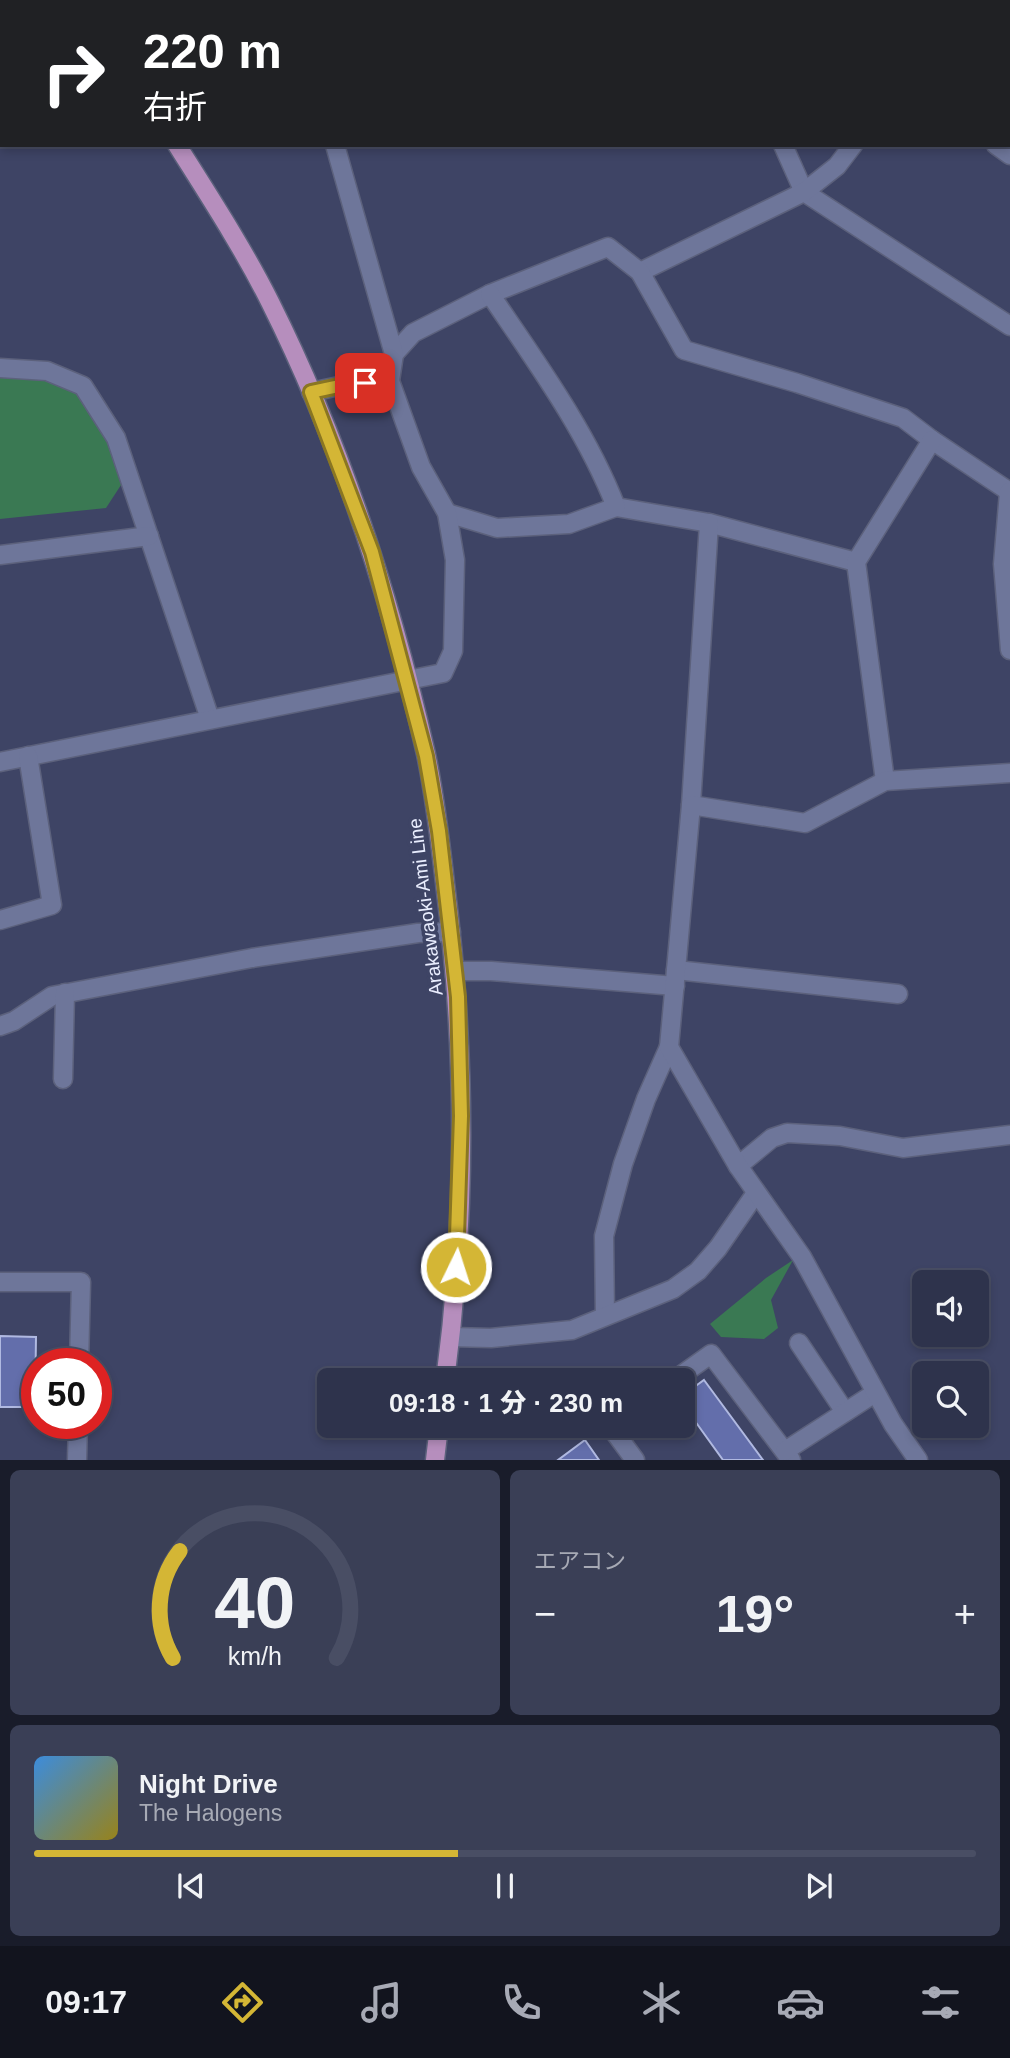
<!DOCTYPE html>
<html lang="ja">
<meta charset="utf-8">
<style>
:root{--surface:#2e334c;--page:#3a3f56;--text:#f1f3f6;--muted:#a7aab5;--line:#494e64;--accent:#d4b635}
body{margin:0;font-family:Helvetica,"Noto Sans JP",sans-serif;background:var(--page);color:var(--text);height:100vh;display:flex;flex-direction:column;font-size:26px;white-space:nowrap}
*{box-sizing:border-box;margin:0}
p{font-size:23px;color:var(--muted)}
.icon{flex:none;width:38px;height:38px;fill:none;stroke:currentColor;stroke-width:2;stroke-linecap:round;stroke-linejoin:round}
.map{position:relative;height:1460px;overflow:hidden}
.details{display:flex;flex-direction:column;gap:10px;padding:10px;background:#191c2a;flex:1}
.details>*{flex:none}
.banner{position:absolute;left:0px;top:0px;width:1012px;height:147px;box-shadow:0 4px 10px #0003,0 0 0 2px var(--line);background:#202124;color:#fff;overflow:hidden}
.buttons{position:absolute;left:912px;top:1270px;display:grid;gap:14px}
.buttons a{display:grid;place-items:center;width:77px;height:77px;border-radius:10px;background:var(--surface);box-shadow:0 4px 10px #0003,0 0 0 2px var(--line);font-size:35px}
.speed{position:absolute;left:21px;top:1348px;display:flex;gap:14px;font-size:35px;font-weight:700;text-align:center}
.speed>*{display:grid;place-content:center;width:91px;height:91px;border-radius:50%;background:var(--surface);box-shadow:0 4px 10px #0003,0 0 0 2px var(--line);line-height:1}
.speed .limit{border:10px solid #d22;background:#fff;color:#111}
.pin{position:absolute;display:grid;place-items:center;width:60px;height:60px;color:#fff;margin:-30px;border-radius:14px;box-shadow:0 4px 10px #0006}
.me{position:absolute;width:77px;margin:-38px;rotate:4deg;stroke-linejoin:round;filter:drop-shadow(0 0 5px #0008)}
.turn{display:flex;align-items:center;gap:24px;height:147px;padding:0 28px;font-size:32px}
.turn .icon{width:91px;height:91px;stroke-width:2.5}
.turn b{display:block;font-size:49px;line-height:60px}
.big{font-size:52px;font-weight:800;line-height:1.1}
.details .tile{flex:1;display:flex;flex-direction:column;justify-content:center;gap:10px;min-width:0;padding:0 24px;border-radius:10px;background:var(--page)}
.details .dial{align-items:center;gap:0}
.dial svg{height:182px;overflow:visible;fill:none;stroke:var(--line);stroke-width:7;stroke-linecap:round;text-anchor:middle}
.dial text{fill:var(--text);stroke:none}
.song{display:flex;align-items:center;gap:21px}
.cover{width:84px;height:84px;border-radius:10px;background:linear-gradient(135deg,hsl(210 70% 55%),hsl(50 70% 35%))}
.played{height:7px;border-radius:4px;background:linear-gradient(90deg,var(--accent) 45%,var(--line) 45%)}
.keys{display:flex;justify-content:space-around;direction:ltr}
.heat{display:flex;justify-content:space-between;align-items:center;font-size:38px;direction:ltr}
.details .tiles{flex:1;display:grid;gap:10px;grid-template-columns:1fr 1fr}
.tile:last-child{grid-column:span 2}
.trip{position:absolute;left:317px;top:1368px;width:378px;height:70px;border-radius:10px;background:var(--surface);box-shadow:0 4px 10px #0003,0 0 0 2px var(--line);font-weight:800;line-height:70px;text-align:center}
.menu{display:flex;height:112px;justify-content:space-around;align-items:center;background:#12141e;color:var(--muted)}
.menu .icon{width:49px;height:49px}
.menu .on{color:var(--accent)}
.menu b{font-size:32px;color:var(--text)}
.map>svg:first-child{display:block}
.green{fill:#3a7953}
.building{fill:#636eab;stroke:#b0b9e1;stroke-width:2}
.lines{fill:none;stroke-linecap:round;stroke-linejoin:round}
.minor-casing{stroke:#5c617c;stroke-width:21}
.major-casing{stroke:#5c617c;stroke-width:21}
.minor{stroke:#6e769a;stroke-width:18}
.major{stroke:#b68ebd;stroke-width:18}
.route-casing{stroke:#8a7622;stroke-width:18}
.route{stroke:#d4b635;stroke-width:12}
.labels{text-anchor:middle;stroke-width:7;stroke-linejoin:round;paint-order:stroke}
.street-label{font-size:19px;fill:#e9edfe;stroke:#3e4465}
</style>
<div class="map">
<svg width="1010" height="1460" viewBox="0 0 1010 1460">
<rect width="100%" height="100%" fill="#3e4465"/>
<g class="green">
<path d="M0,377L48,380L76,392L108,443L121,485L106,508L0,519Z"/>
<path d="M793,1260L771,1300L778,1328L764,1339L721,1337L710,1324L766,1278Z"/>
</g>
<g class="building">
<path d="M0,1336L36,1337L35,1407H0Z"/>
<path d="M704,1380L763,1460H723L682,1403V1396Z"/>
<path d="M585,1440L599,1460H558Z"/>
</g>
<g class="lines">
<g class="minor-casing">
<g id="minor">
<path d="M681,0L688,2"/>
<path d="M315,2L316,0"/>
<path d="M395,2L397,0"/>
<path d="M779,2L780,0"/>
<path d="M959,2L960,0"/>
<path d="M0,118H2"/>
<path d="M783,145L804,192L1010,326"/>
<path d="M996,145L1010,155"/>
<path d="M640,272L804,192L837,166L853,145"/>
<path d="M394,354L413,333L490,294L608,247L640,272L684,350L797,383L903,418L932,440L1010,492"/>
<path d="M0,368L47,371L83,386L116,438L210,719"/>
<path d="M311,392L339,386L390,381"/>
<path d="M1009,492L1003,564L1010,650"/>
<path d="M616,507L709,523L856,562"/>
<path d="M447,513L497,528L569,524L616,507C586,430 536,362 490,294"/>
<path d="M0,555L149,536"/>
<path d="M0,762L443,673L453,651L455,560L447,513L421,467L390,381L394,354L335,145"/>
<path d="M885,781L856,562L932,440"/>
<path d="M691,805L709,523"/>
<path d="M0,920L52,905L28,756"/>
<path d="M676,970L898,994"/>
<path d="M455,971H491L675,986"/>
<path d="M0,1026L14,1021L52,996L252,958L418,933L451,932"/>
<path d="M63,1079L65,993"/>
<path d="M738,1166L772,1138L787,1133L840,1136L903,1148L1010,1135"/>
<path d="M0,1282H81L79,1363"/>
<path d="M605,1316L604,1236L623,1164L646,1099L669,1047"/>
<path d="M451,1337L491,1338L572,1330L673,1289L698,1271L718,1248L756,1193"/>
<path d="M799,1343L845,1412"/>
<path d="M673,1381L711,1354L791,1460"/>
<path d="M610,1426L635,1460"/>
<path d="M785,1451L875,1393"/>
<path d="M77,1460L78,1423"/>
<path d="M918,1460L893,1424L802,1257L738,1166L669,1047L691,805L805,823L885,781L1010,773"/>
</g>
</g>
<g class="major-casing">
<g id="major">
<path d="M75,0L76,2"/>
<path d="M177,145C209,196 243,248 270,302C341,444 391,599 426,754C435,796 440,840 445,883C466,1048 467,1216 445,1381"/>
<path d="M435,1460L439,1426"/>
</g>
</g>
<use href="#minor" class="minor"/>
<use href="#major" class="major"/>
</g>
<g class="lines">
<g class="route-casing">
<path id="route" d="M365,383L339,386L311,392L372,552L426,756L439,831L458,997L461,1116L456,1267"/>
</g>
<use href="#route" class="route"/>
</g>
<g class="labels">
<g class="street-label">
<text transform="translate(425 907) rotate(-97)" y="7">Arakawaoki-Ami Line</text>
</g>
</g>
</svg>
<div class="buttons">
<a><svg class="icon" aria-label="sound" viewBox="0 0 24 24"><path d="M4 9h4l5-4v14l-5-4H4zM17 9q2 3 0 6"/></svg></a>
<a><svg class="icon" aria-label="search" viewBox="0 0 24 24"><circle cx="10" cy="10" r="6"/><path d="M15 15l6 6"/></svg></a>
</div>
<div class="speed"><div class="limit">50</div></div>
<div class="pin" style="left:365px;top:383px;background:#d93025"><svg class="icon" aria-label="arrive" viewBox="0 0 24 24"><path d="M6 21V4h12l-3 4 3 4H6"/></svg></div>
<svg class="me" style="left:456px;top:1267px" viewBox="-20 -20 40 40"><circle r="17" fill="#d4b635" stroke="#fff" stroke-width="3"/><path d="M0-11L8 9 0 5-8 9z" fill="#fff"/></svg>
<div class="trip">09:18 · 1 分 · 230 m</div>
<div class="banner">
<div class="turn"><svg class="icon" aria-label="right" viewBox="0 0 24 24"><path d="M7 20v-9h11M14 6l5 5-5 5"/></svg><div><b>220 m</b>右折</div></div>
</div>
</div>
<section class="details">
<div class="tiles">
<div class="tile dial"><svg viewBox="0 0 100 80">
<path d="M14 69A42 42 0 1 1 86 69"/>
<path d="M14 69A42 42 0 0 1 17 22" stroke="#d4b635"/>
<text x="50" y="56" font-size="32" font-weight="700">40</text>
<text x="50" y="72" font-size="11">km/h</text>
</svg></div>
<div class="tile"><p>エアコン</p>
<div class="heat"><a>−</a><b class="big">19°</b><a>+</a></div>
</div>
<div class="tile">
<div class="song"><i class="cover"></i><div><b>Night Drive</b><p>The Halogens</p></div></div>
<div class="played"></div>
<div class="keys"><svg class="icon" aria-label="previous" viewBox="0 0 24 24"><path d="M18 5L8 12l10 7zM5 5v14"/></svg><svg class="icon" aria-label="pause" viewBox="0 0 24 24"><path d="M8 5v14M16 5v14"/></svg><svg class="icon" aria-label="next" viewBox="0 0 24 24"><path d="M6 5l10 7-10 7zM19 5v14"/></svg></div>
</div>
</div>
</section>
<nav class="menu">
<b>09:17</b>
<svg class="icon on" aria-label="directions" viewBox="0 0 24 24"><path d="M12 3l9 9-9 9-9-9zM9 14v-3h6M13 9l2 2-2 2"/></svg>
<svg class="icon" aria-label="music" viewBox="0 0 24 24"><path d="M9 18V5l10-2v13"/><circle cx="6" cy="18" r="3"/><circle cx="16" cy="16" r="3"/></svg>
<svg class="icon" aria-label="phone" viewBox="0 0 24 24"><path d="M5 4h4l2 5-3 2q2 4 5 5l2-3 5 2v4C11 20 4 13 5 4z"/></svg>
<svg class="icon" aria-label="climate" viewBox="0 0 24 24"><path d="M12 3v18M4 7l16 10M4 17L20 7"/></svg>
<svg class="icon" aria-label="car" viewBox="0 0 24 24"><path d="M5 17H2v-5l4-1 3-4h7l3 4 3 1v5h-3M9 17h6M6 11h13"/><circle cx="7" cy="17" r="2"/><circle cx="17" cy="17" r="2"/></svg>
<svg class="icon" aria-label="filters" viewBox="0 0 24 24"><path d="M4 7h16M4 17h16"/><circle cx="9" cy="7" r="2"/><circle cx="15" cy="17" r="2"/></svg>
</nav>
